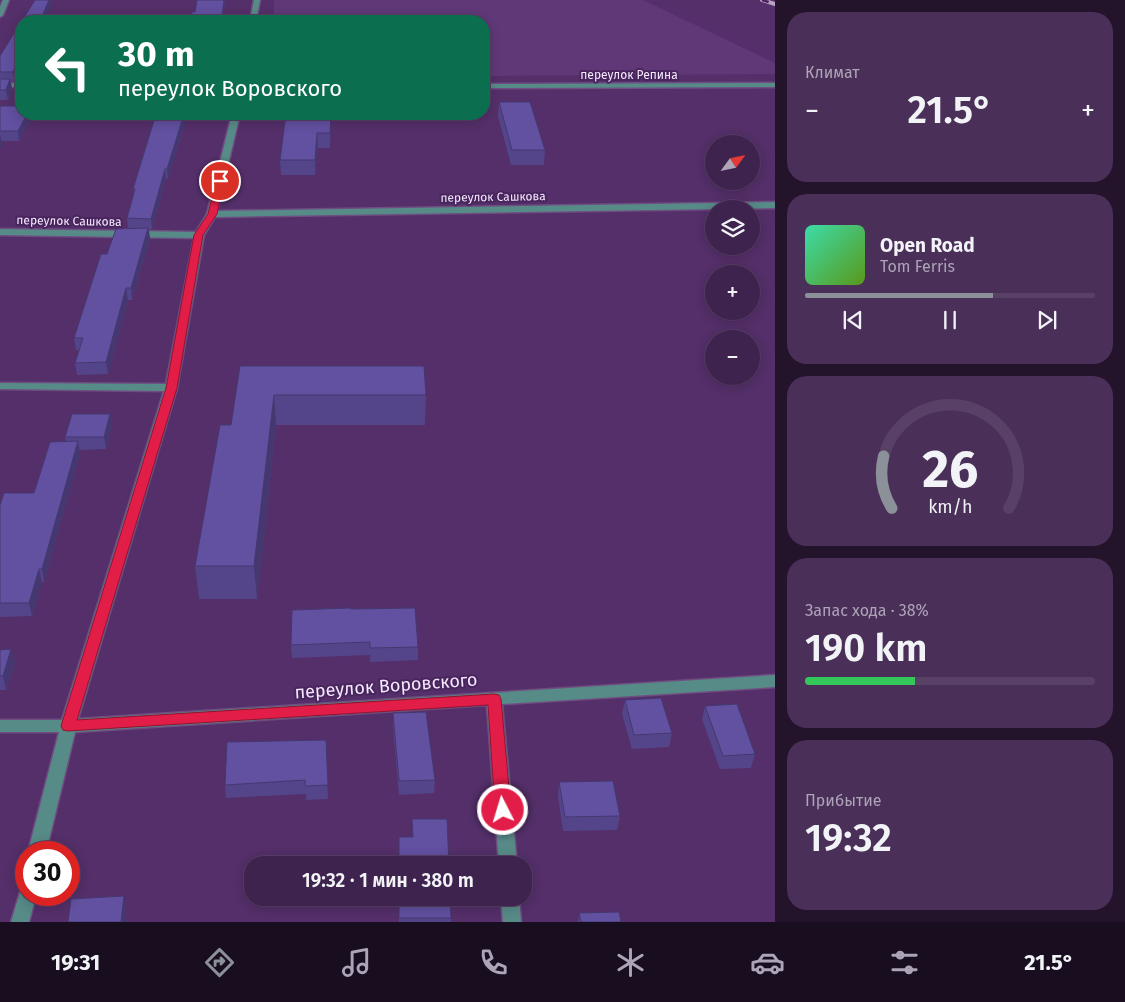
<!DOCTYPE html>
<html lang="ru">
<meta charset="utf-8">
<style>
:root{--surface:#3f234f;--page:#4a2f59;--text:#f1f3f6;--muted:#ada4b7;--line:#584066;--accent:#8c9099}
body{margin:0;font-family:"Fira Sans",sans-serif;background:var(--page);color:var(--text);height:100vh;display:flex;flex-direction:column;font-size:19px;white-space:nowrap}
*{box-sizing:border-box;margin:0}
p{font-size:16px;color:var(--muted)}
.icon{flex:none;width:28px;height:28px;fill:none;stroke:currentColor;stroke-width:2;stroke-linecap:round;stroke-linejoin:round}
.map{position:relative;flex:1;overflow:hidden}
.side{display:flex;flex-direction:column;gap:12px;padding:12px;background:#23132b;width:350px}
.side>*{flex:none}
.banner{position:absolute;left:15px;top:15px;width:475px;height:105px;border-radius:20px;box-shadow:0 2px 12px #0003,0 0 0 1px var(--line);background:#0b6e4f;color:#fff;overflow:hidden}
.needle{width:32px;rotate:57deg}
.buttons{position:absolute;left:705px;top:135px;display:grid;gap:10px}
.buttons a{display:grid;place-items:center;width:55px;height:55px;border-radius:50%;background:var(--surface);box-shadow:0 2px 12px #0003,0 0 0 1px var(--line);font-size:25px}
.speed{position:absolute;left:15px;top:841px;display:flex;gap:10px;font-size:25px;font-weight:700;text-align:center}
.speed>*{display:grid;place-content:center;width:65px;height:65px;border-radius:50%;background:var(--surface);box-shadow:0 2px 12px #0003,0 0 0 1px var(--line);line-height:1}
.speed .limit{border:8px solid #d22;background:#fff;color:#111}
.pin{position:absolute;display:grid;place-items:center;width:42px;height:42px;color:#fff;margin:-21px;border:2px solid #fff;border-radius:50%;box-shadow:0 1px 5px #0007}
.me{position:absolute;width:55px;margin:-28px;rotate:355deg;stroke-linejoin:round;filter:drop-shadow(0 0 4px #0008)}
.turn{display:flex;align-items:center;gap:18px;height:105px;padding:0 20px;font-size:22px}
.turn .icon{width:65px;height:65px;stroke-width:2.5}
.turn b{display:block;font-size:35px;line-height:42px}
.big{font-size:38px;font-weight:600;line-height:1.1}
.side .tile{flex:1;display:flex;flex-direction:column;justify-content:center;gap:8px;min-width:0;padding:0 18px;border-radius:20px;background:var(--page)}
.side .dial{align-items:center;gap:0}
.dial svg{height:130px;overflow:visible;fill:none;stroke:var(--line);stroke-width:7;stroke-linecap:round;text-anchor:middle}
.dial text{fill:var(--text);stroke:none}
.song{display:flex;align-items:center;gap:15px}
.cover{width:60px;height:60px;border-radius:8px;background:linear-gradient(135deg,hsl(160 70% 55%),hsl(90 70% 35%))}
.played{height:5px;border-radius:2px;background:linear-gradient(90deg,var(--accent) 65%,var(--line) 65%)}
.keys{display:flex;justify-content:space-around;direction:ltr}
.heat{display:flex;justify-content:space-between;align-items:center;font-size:28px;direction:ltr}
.charge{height:8px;border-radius:4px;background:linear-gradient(90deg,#34c759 38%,var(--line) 0)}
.trip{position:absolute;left:244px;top:856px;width:288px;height:50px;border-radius:20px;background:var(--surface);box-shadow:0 2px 12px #0003,0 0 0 1px var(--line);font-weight:600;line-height:50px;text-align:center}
.tabs{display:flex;height:80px;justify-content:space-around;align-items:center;background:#190e20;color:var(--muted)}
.tabs .icon{width:35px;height:35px}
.tabs .active{color:var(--accent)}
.tabs b{font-size:22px;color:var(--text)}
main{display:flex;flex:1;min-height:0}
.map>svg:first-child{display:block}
.built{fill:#603878}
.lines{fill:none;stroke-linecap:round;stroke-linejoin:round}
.minor-casing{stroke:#6e4d81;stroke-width:3}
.minor{fill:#578b88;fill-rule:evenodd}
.rail-casing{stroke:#b8a2c5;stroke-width:4}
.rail{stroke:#49255e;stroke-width:2.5;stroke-dasharray:7;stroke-linecap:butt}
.wall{fill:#54458a}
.shaded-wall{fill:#453870}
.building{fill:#6250a0;stroke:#453870}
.route{fill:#e11d48;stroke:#92132f}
.labels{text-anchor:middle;stroke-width:4;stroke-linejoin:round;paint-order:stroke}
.far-street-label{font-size:12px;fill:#f4e8fd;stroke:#49255e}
.near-street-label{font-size:18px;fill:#f4e8fd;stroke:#49255e}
</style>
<main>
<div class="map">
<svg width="775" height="922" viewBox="0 0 775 922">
<rect width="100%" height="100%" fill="#542f69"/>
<path class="built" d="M274,0H643L775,63V74L484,76V21H274Z"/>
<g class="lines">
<g class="minor-casing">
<g id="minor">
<path d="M3,0H9L3,15L0,17V7Z"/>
<path d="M254,0H260L256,21H250Z"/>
<rect x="0" y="83" width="21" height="4"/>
<path d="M775,83V87L484,88V84Z"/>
<path d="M232,114H240L217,211L775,202V208L215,217L204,235L177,388L78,719L775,675V687L502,704L517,865H499L487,705L75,732L46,852H28L59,732H0V720H62L164,391L0,389V383L166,384L194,238L0,235V229L196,232L207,214Z"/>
<path d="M26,887V895H36L29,922H11L21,889Z"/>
<path d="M501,898H519L521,922H503Z"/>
</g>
</g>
<use href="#minor" class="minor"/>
<g class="rail-casing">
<path id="rail" d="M762,0L775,4"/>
</g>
<use href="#rail" class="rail"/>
</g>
<g class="wall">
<path d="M225,0L223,21H187L191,18L195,12Z"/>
<path d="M21,22V65L15,81H11L12,89L8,100H0V56Z"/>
<path d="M499,102L545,150L544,165H511L498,116Z"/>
<path d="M0,106L33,116L19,141H1L2,144L0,148Z"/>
<path d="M156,114H188L168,179H166L152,229H149L150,239L132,300H128L108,374L77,375L75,363L79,350H76L74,338L107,254L128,228L127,218L134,193L133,189Z"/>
<path d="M286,114L331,128L330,148H318L315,175H281L280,160Z"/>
<path d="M240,366L426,395L425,425H276L257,599H199L195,566L231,425Z"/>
<path d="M110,414L112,426L106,449L79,450L80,454L44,582H42L32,616L0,617V505L34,493L66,442L65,437Z"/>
<path d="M351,609L418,647V660L370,662V655L292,658L291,645Z"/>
<path d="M11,649L15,663L6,690H0V650Z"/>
<path d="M625,700L672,733L669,747L632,749L622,714Z"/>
<path d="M705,706L755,754L751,768L720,769L702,719Z"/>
<path d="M393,713L435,780L434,793L399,795L393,727Z"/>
<path d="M326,740L328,799L306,800V794L226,798L225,785Z"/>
<path d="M559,782L620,816L617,830L563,831L558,796Z"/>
<path d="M399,898L451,918V922H399Z"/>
<path d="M579,913L621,922H578Z"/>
</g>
<g class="shaded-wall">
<path d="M49,0H51L52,4L45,21H40Z"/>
<path d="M224,0H225L223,21L222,16Z"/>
<path d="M21,53V65L15,81L13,72Z"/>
<path d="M10,79L12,89L8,100L6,90Z"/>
<path d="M27,114H32L33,116L19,141L18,131Z"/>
<path d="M184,114H188L168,179L167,169Z"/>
<path d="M331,114V128L330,148V133Z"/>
<path d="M317,133L318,148L315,175V160Z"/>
<path d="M0,134L2,144L0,148Z"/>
<path d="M165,169L166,179L152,229L151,219Z"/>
<path d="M148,228L150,239L132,300L131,288Z"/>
<path d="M126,288L128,300L108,374L106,362Z"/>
<path d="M274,395L276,425L257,599L254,566Z"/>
<path d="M110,414L112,426L106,449L104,437Z"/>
<path d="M78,441L80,454L44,582L42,569Z"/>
<path d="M39,569L42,582L32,616L29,603Z"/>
<path d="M11,649L15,663L6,690L3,676Z"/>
<path d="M124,896L126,910L125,922H121Z"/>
</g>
<g class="building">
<path d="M35,0H49L40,21H22Z"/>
<path d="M197,0H224L222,16H220L218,21H187L188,18H191L192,12H195Z"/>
<path d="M21,22V53L13,72H0V56Z"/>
<path d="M0,79H10L6,90H0Z"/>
<path d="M499,102H530L545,150H512Z"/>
<path d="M0,106H21V114H27L18,131H0Z"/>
<path d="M156,114H184L167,169H165L151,219L127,218L135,189H133Z"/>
<path d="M286,114H331L330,133H317L315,160H280Z"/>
<path d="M148,228L131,288H126L106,362L75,363L83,338H74L101,254H107L116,229Z"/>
<path d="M240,366H424L426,395H274L254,566H195L220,425H231Z"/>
<path d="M72,414H110L104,437H65Z"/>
<path d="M78,441L42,569H39L29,603H0V505L4,493H34L50,442Z"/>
<path d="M351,608V609L415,608L418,647L370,648V642L291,645L292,610Z"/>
<path d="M11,649L3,676H0V650Z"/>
<path d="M661,698L672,733L634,735L625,700Z"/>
<path d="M737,704L755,754L723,756L705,706Z"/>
<path d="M426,712L435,780L399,781L393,713Z"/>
<path d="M326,740L328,785L305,786V780L225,785L227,742Z"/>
<path d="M613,781L620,816L565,817L559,782Z"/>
<path d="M412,819H447L449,865H399V837H413Z"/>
<path d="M124,896L121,922H68L71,899Z"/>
<path d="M399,898H450L451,918H399Z"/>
<path d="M619,912L621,922H581L579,913Z"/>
</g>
<path class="route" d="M220,178L224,181L217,214L203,235L177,388L77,720L494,694L499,695L501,699L511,810L509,814L503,816L498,814L495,810L488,705L68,731L63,730L61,726L166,388L194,235L208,214L216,181Z"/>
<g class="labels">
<g class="far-street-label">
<text x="629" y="79">переулок Репина</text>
<text transform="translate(493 197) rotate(-1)" y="4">переулок Сашкова</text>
<text transform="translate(69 221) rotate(1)" y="4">переулок Сашкова</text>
</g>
<g class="near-street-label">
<text transform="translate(386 686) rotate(-4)" y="6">переулок Воровского</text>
</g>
</g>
</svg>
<div class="buttons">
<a><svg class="needle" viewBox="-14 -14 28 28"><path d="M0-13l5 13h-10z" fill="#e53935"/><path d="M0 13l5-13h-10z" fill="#ada4b7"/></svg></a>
<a><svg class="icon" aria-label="layers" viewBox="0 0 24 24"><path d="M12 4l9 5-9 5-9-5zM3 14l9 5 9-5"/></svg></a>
<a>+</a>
<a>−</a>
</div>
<div class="speed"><div class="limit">30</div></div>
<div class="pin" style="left:220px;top:181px;background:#d93025"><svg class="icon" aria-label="arrive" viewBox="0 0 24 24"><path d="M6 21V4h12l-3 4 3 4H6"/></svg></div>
<svg class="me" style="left:503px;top:810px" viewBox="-20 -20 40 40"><circle r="17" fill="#e11d48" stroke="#fff" stroke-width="3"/><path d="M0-11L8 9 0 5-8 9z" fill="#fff"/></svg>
<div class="trip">19:32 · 1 мин · 380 m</div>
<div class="banner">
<div class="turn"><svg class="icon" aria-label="left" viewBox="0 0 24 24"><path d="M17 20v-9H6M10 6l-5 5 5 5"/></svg><div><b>30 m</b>переулок Воровского</div></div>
</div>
</div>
<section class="side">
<div class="tile"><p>Климат</p>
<div class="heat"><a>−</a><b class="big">21.5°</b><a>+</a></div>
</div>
<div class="tile">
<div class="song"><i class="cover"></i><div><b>Open Road</b><p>Tom Ferris</p></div></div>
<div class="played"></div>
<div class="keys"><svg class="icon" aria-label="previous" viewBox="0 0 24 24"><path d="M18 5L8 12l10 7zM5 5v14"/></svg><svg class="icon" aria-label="pause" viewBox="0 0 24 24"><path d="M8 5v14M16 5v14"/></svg><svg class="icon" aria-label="next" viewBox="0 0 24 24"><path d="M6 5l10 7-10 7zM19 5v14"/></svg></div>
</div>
<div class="tile dial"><svg viewBox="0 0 100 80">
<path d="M14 69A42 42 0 1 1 86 69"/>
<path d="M14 69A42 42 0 0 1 9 37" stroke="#8c9099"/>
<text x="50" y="56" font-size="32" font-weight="700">26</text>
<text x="50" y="72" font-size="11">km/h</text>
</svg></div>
<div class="tile"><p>Запас хода · 38%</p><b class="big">190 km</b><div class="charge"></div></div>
<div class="tile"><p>Прибытие</p><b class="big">19:32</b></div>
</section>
</main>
<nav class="tabs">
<b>19:31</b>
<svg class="icon active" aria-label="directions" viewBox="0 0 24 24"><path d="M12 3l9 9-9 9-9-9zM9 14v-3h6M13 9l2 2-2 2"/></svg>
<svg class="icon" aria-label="music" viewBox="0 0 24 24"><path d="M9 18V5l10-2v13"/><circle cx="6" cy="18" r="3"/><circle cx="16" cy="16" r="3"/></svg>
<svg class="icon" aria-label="phone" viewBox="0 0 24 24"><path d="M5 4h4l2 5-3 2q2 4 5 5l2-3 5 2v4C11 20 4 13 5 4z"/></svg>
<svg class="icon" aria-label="climate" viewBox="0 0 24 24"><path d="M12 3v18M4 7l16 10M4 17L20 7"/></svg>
<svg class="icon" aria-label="car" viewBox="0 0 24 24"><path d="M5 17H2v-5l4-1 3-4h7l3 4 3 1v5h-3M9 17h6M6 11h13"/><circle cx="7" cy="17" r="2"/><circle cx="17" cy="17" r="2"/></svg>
<svg class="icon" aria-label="filters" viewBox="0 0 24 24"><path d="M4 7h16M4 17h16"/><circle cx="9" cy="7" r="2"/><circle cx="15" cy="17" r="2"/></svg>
<b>21.5°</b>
</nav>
